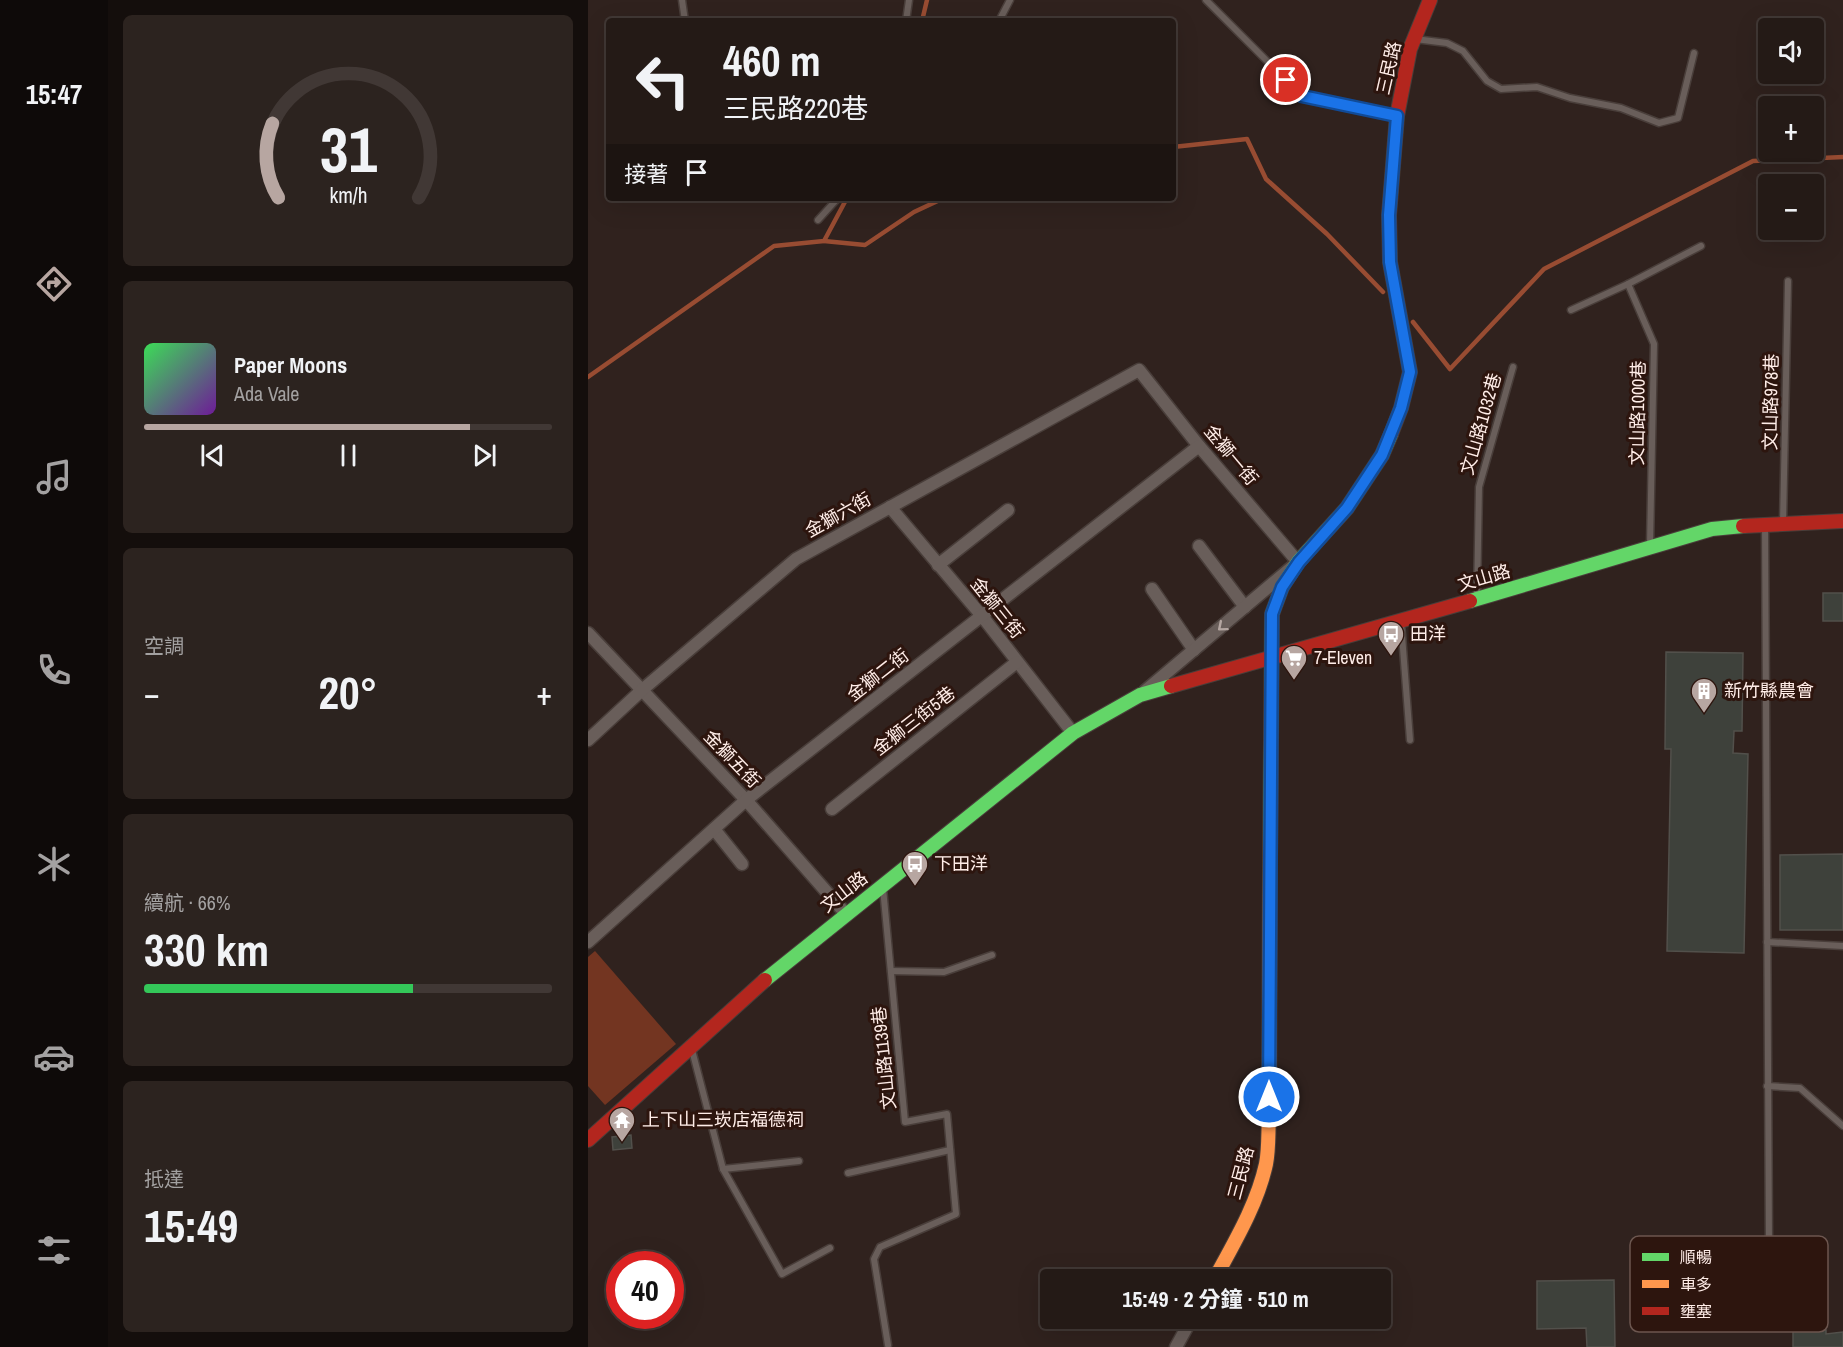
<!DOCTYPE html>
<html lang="zh-TW">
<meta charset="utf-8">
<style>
:root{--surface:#241a16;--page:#2c231f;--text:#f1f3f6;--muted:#a3a1a1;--line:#413835;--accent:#b7a6a1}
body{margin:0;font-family:"Archivo Narrow","Noto Sans TC",sans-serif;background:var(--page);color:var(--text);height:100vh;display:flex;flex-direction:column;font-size:22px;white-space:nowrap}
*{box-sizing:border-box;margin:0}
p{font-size:20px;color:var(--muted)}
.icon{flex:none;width:33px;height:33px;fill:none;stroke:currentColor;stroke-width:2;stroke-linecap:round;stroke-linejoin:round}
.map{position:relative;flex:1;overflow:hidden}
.drawer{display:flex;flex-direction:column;gap:15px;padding:15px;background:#140e0c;width:480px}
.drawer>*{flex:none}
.top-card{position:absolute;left:18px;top:18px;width:570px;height:183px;border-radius:6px;box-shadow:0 6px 24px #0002,0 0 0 2px var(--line);background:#241a16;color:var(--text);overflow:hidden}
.controls{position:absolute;left:1170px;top:18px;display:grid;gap:12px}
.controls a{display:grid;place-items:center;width:66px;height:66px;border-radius:6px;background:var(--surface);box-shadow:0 6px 24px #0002,0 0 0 2px var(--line);font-size:30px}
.speed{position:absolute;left:18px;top:1251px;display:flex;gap:12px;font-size:30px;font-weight:700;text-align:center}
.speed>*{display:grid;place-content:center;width:78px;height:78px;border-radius:50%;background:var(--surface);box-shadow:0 6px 24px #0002,0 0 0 2px var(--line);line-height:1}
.speed .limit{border:9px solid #d22;background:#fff;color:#111}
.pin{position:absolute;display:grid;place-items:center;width:51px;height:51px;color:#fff;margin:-26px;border:3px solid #fff;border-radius:50%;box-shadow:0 2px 6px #0007}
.me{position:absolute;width:66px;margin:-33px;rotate:0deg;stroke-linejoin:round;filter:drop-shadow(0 0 4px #0008)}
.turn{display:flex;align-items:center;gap:21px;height:126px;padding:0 18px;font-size:27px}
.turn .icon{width:78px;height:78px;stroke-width:2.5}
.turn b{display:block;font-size:42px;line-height:51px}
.then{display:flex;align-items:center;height:57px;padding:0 18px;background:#0003;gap:12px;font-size:22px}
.big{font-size:45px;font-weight:700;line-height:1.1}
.drawer .card{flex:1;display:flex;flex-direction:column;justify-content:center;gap:9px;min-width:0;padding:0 21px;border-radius:9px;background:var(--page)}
.drawer .dial{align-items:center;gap:0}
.dial svg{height:156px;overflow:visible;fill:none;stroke:var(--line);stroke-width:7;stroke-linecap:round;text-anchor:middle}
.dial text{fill:var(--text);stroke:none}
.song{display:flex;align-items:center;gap:18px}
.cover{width:72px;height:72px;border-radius:9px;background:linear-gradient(135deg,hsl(130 70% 55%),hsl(280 70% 35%))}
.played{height:6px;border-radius:3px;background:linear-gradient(90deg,var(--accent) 80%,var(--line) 80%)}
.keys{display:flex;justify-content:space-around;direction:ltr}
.heat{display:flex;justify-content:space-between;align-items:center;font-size:33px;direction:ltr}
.charge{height:9px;border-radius:4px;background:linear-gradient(90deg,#34c759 66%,var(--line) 0)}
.trip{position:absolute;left:452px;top:1269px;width:351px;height:60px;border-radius:6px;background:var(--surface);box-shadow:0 6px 24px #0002,0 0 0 2px var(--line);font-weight:700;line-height:60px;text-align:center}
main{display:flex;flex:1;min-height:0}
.tabs{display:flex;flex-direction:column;width:108px;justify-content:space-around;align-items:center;background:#0e0a09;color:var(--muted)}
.tabs .icon{width:42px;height:42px}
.tabs .current{color:var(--accent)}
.tabs b{font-size:27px;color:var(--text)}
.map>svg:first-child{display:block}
.green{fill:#733521}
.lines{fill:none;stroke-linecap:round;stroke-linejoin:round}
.stream{stroke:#984c32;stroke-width:4.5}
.building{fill:#3e413b;stroke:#52504b;stroke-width:1.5}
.lane-casing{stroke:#493e3a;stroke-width:9}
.street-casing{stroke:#493e3a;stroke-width:15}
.fast-casing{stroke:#493e3a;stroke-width:16}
.slow-casing{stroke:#493e3a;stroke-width:16}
.jam-casing{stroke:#493e3a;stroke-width:16}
.lane{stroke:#695e5a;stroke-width:6}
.street{stroke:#695e5a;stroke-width:12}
.fast{stroke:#63d668;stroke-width:14}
.slow{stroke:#ff974d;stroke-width:14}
.jam{stroke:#b3261e;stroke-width:14}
.oneway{stroke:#b4a6a1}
.route-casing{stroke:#114b97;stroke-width:15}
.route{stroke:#1a73e8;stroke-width:10}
.labels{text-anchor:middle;stroke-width:6;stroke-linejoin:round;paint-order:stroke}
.street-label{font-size:18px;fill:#ffede8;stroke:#2d150e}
.poi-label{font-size:18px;fill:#ffede8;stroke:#2d150e;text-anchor:start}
.key{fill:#2d150e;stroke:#6c564f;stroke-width:1.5}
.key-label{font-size:16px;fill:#ffede8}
</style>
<main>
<nav class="tabs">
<b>15:47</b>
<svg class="icon current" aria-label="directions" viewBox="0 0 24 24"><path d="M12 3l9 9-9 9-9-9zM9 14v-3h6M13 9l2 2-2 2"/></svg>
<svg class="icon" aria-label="music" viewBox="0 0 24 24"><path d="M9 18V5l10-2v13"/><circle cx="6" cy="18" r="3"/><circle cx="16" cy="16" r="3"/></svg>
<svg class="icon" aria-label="phone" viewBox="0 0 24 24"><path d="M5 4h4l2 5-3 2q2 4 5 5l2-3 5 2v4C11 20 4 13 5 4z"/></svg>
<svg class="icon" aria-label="climate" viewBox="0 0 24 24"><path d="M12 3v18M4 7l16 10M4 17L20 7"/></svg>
<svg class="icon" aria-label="car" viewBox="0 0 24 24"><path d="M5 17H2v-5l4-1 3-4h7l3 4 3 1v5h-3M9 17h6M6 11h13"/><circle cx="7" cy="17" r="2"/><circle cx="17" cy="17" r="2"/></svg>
<svg class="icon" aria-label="filters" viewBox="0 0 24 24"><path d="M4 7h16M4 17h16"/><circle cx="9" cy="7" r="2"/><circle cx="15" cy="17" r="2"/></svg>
</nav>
<section class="drawer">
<div class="card dial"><svg viewBox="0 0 100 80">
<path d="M14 69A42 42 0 1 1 86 69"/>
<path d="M14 69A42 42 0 0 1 11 31" stroke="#b7a6a1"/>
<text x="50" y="56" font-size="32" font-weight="700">31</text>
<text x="50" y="72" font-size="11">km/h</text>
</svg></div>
<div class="card">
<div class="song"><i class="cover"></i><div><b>Paper Moons</b><p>Ada Vale</p></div></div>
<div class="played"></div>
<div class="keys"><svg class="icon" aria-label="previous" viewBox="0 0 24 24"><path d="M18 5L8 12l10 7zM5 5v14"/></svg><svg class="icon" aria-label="pause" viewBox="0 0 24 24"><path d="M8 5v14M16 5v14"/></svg><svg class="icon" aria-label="next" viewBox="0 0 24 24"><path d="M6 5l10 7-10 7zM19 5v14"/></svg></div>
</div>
<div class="card"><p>空調</p>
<div class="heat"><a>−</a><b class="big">20°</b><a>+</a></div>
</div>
<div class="card"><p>續航 · 66%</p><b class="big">330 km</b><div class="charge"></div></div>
<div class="card"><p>抵達</p><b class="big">15:49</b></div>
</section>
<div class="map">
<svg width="1255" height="1347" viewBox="0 0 1255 1347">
<rect width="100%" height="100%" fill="#30221e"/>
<path class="green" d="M7,951L88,1044L17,1105L0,1086V957Z"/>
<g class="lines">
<g class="stream">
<path d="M334,21L339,0"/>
<path d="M585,147L659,139L678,179L739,234L795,292"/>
<path d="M236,241L277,245L326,212L356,198"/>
<path d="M825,322L862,369L956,269L1165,161L1255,157"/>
<path d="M0,377L186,246L236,241L259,198"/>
</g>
</g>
<g class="building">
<rect x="1235" y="593" width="20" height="28"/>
<path d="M1078,652L1155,653L1154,731H1146L1145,753L1160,754L1156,953L1079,951L1083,749H1077Z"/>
<path d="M1255,854V930H1192V855Z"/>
<path d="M43,1135L44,1148L25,1150L24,1137Z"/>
<path d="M1026,1280L1027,1347H999L998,1328L949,1329V1281Z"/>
<path d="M1238,1330V1334L1255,1332V1347H1205V1331Z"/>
</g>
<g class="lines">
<g class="lane-casing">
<g id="lane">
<path d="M94,0L97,21"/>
<path d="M618,0L714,96L809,116"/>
<path d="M318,21L321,0"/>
<path d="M411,21L422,0"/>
<path d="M827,39L859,43L875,51L899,81L913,89L949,87L982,98L1033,108L1071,123L1090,118L1106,53"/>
<path d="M230,220L250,198"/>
<path d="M1040,284L1066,344L1062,545"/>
<path d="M983,310L1040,284L1113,246"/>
<path d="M1195,523L1200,281"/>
<path d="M1177,525L1181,1244"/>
<path d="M889,597L891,487L925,367"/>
<path d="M813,622L822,740"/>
<path d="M295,888L317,1122L359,1114L368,1214L292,1247L286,1259L300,1345"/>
<path d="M1179,942L1255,946"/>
<path d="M303,971L356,972L404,955"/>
<path d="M104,1050L135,1169L194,1274L242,1248"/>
<path d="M1179,1086L1212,1088L1255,1126"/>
<path d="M135,1169L211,1161"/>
<path d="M260,1173L362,1150"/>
</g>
</g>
<g class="street-casing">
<g id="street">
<path d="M302,507L394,616L485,733"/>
<path d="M611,546L657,607"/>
<path d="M350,565L420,510"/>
<path d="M564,589L606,650"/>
<path d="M0,633L158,800L258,914"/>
<path d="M0,740L54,690L208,559L551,370L611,446L710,562L557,691"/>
<path d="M244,809L429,662"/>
<path d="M126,829L154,864"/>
<path d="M0,942L158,800L611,446"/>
<path d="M588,1347L604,1318"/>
</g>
</g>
<g class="fast-casing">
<g id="fast">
<path d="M882,601L1124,529L1155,526"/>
<path d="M682,866L684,614L694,587L710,562L759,508L794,455L803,434"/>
<path d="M177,980L485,733L552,695L583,686"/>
</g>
</g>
<g class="slow-casing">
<path id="slow" d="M626,1280C646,1243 669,1205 678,1164C681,1149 680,1133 681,1117L682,866"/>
</g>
<g class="jam-casing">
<g id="jam">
<path d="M803,434L813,408L822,372L802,262L801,215L809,116L822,49L842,0"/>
<path d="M1155,526L1255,521"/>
<path d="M583,686L882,601"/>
<path d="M0,1140L177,980"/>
</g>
</g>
<use href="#lane" class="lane"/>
<use href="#street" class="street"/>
<use href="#fast" class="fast"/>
<use href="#slow" class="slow"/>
<use href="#jam" class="jam"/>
</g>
<defs><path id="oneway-chevron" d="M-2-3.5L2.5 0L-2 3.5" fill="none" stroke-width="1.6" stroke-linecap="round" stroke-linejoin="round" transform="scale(1.5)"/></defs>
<use class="oneway" href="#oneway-chevron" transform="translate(634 627) rotate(140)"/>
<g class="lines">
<g class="route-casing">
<path id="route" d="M681,1097L684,614L694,587L711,562L759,508L794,455L813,408L822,372L802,262L801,215L809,116L714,96L698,80"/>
</g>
<use href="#route" class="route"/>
</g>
<defs>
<g id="bus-pin" transform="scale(1.35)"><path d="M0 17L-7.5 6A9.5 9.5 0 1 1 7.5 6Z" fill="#b7a6a1" stroke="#2d150e"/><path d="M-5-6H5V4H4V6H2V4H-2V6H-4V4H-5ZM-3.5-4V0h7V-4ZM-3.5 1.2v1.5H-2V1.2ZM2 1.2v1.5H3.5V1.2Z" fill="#fff"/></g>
<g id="supermarket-pin" transform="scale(1.35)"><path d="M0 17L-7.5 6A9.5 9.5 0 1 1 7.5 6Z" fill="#b7a6a1" stroke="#2d150e"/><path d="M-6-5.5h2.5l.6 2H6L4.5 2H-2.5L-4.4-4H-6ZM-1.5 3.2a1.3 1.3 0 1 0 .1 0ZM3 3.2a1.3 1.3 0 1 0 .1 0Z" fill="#fff"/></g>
<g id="building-pin" transform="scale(1.35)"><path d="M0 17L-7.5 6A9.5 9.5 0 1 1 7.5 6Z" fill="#b7a6a1" stroke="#2d150e"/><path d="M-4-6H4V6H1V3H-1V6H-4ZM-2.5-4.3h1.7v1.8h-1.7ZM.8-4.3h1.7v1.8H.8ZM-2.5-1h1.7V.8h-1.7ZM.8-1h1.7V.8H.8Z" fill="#fff"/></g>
<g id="temple-pin" transform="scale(1.35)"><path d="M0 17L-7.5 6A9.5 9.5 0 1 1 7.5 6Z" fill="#b7a6a1" stroke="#2d150e"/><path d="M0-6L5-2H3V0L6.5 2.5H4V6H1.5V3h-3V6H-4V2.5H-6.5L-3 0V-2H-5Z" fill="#fff"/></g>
</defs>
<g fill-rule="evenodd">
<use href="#bus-pin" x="803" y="634"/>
<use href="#supermarket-pin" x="706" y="658"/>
<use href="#building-pin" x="1116" y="691"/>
<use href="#bus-pin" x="327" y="864"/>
<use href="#temple-pin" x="34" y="1120"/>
</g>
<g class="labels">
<g class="street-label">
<text transform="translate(801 68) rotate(-77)" y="6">三民路</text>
<text transform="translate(1183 402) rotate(-89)" y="6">文山路978巷</text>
<text transform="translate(1050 413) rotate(-89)" y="6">文山路1000巷</text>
<text transform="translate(893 424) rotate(-74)" y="6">文山路1032巷</text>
<text transform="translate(643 455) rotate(50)" y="6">金獅一街</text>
<text transform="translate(250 515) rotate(-29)" y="6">金獅六街</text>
<text transform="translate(896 578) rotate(-16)" y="6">文山路</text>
<text transform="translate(409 608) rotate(51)" y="6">金獅三街</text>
<text transform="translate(290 675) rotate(-38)" y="6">金獅二街</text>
<text transform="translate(326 721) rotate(-38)" y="6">金獅三街5巷</text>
<text transform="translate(144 759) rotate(46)" y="6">金獅五街</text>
<text transform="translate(256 892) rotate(-38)" y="6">文山路</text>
<text transform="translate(296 1058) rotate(-96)" y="6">文山路1139巷</text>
<text transform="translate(653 1173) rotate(-75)" y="6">三民路</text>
</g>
<g class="poi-label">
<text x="822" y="640">田洋</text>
<text x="726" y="664">7-Eleven</text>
<text x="1136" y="697">新竹縣農會</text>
<text x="346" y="870">下田洋</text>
<text x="54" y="1126">上下山三崁店福德祠</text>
</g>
</g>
<rect x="1042" y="1236" width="198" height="96" rx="9" class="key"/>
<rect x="1054" y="1253" width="27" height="8" fill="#63d668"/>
<rect x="1054" y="1280" width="27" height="8" fill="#ff974d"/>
<rect x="1054" y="1307" width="27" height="8" fill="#b3261e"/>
<g class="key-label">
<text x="1092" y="1263">順暢</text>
<text x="1092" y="1290">車多</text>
<text x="1092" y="1317">壅塞</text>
</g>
</svg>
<div class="controls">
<a><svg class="icon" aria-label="sound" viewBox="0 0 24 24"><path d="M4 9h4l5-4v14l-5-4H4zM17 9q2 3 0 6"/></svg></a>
<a>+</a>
<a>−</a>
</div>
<div class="speed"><div class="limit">40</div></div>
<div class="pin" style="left:698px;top:80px;background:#d93025"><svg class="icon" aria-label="arrive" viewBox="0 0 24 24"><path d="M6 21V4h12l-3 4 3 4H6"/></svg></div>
<svg class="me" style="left:681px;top:1097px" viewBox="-20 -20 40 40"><circle r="17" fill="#1a73e8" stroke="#fff" stroke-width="3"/><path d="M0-11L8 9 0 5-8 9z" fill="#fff"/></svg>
<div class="trip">15:49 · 2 分鐘 · 510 m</div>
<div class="top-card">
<div class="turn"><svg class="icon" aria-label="left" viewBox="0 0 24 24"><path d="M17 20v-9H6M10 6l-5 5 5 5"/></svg><div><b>460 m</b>三民路220巷</div></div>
<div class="then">接著<svg class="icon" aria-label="arrive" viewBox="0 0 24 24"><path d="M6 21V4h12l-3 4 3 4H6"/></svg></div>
</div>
</div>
</main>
